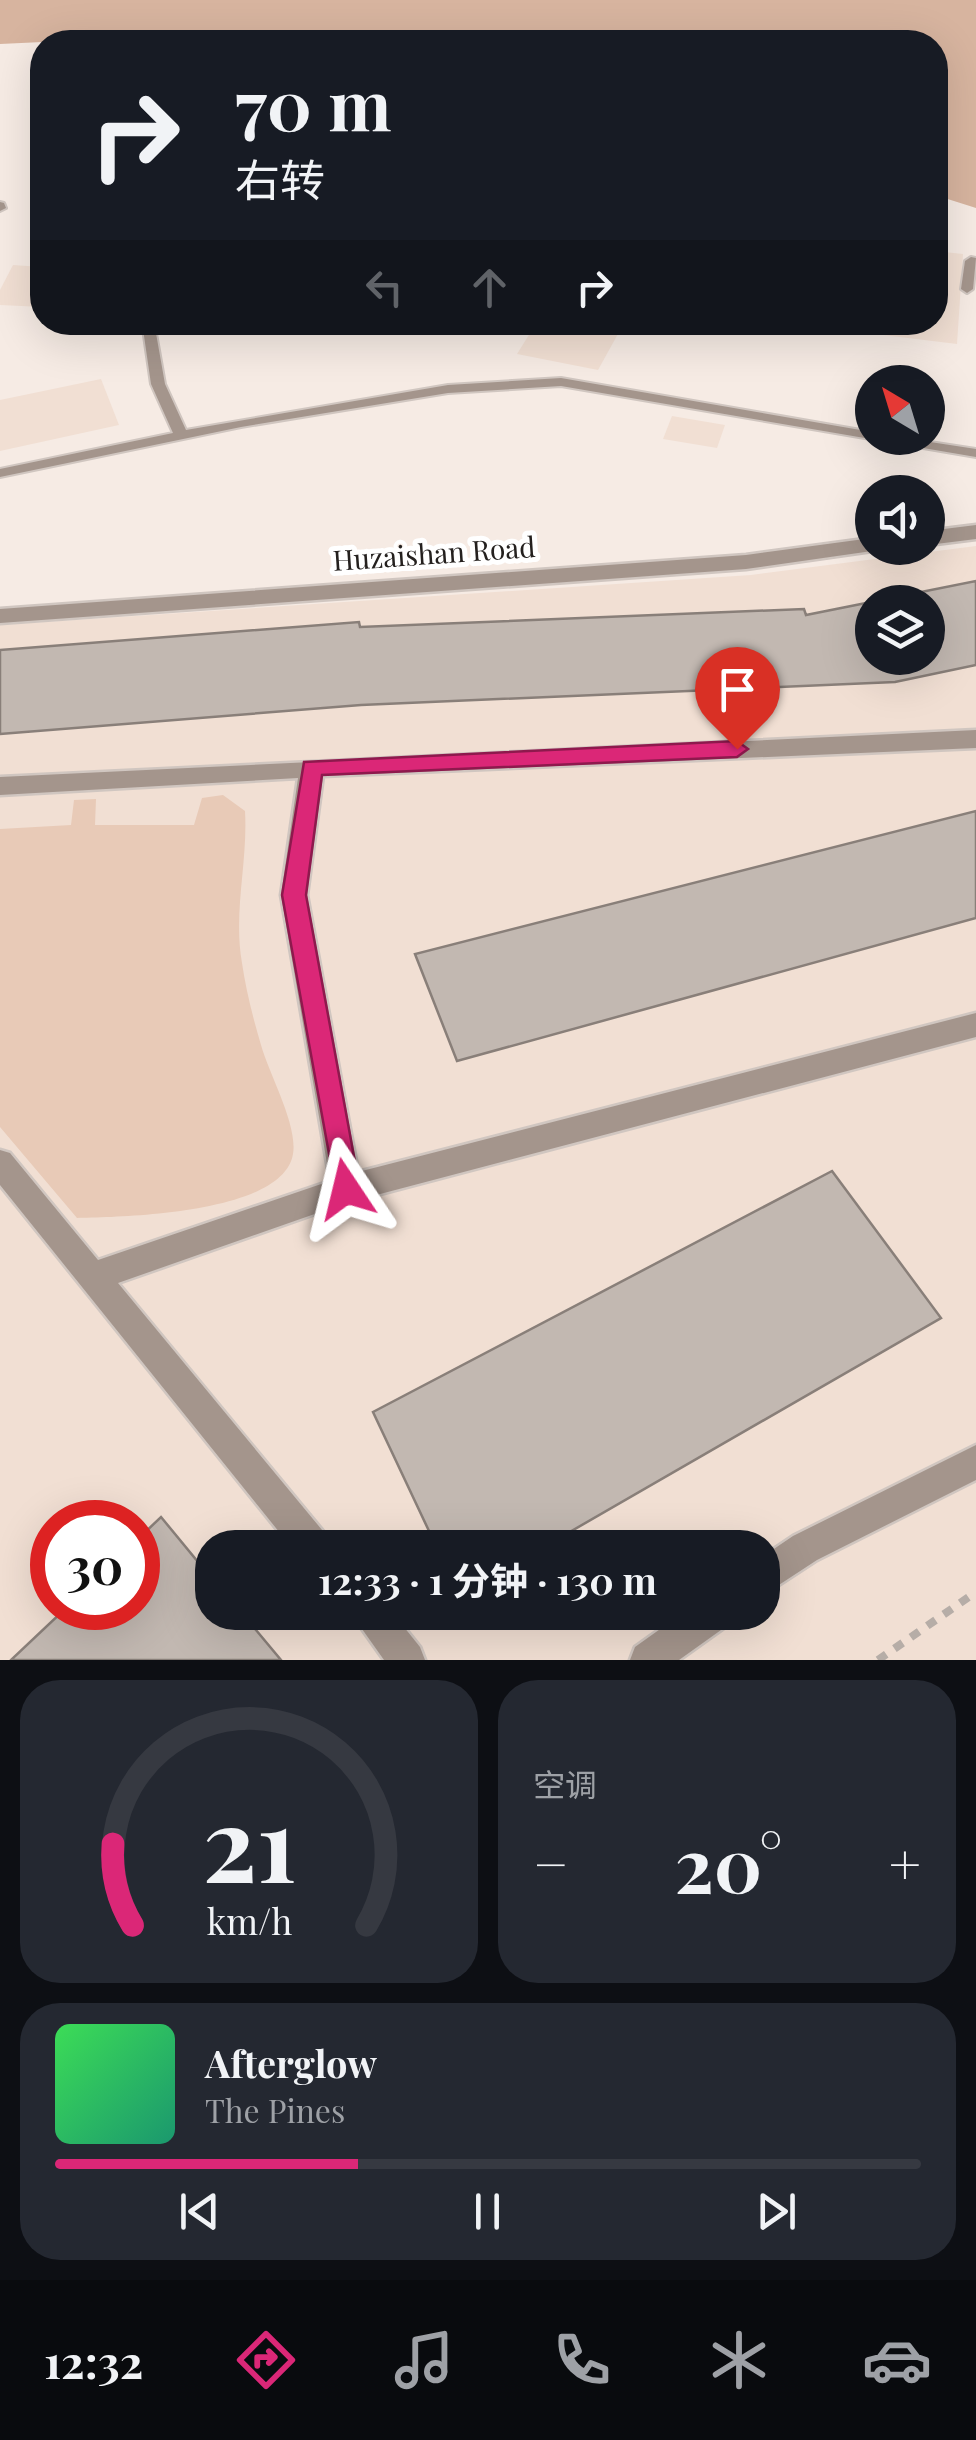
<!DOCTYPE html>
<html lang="zh">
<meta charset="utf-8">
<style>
:root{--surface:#171b24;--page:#242831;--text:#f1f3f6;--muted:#9ea1a6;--line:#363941;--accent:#db2777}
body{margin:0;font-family:"Playfair Display","Noto Sans SC",serif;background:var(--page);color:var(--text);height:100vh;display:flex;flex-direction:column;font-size:38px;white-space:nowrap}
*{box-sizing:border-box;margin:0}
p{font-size:32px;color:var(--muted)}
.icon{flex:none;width:55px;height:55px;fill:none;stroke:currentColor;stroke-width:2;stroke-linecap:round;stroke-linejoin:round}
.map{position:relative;height:1660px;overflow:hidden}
.side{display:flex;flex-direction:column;gap:20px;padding:20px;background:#0d0f14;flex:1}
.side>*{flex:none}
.hud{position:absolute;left:30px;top:30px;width:918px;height:305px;border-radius:40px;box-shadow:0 10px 40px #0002;background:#171b24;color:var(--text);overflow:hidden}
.needle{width:65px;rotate:322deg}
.fabs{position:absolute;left:855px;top:365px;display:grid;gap:20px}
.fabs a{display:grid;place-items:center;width:90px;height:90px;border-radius:50%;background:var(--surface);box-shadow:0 10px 40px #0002;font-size:50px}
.speed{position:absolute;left:30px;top:1500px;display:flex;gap:20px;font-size:50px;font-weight:700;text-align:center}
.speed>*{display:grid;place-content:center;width:130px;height:130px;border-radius:50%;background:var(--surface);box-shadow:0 10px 40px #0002;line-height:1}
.speed .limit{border:15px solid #d22;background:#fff;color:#111}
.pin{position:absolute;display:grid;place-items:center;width:85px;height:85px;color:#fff;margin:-102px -42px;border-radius:50% 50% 50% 0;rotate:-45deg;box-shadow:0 0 10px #0007}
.pin .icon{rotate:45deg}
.me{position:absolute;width:110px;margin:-55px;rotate:350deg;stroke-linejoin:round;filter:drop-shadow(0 0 8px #0008)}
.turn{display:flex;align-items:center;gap:35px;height:210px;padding:0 40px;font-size:45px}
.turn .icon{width:130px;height:130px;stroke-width:2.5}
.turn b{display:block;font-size:70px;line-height:85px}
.lanes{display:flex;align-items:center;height:95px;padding:0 40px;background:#0003;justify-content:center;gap:50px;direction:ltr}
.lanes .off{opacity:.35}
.big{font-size:75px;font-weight:700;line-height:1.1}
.side .tile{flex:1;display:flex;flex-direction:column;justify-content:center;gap:15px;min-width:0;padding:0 35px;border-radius:40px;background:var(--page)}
.side .dial{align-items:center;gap:0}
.dial svg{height:260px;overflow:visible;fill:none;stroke:var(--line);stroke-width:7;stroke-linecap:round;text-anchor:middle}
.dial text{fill:var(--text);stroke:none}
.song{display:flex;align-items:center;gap:30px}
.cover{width:120px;height:120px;border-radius:15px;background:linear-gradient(135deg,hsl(130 70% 55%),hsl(160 70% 35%))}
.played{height:10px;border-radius:5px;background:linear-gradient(90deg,var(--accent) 35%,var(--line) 35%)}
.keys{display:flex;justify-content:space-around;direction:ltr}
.heat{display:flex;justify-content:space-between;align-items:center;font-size:55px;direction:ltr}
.side .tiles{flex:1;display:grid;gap:20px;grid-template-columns:1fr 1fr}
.tile:last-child{grid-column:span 2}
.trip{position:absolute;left:195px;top:1530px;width:585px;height:100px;border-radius:40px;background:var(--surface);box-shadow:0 10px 40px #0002;font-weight:700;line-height:100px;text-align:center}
.tabs{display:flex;height:160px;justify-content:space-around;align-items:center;background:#090b0e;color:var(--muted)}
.tabs .icon{width:70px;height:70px}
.tabs .selected{color:var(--accent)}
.tabs b{font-size:45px;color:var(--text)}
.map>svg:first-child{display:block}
.built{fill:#f1dfd3;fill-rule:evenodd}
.green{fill:#e8cab7}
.forest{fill:#d7b49f}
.building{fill:#c2b8b1;stroke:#897f79;stroke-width:2.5;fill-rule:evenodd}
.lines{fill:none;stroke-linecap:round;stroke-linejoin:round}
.service-casing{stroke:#d0c6c0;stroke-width:4}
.minor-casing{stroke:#d0c6c0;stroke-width:5}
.path{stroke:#b6ada7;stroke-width:8;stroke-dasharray:10 10;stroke-linecap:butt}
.service{fill:#a4958c;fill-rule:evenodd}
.minor{fill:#a4958c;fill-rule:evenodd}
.route{fill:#db2777;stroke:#8e194d;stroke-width:2.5}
.labels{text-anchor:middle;stroke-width:10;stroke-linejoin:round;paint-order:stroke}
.street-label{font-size:28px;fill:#24201e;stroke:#fff}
</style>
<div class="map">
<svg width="976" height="1660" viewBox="0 0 976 1660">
<rect width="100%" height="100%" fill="#f6ebe4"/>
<g class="built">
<path d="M935,251L963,254L957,344L785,323L935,322Z"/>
<path d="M13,265L42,267V307L0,305V290Z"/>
<path d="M537,322H623L624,323L598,370L517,354Z"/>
<path d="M101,379L119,425L0,451V400Z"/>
<path d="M672,416L725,425L717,448L663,439Z"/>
<path d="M976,546V1660H0V625L751,575ZM872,602H928V658H872ZM52,1522H138V1608H52ZM212,1548H762V1612H212Z"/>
</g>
<path class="green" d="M223,795L245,811C248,862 233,912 242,963C246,990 253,1018 261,1045C269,1074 298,1125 293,1154C283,1214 123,1217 77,1218L0,1127V829L71,825L74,800L96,799L95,825H194L202,798Z"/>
<path class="forest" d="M0,0H976V208L935,195V42H192L191,35L0,44Z"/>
<g class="building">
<path d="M976,581V665L895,682L361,705L0,734V650L359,622L360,627L804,609L806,615ZM872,602H928V658H872Z"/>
<path d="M976,811V918L457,1061L415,954Z"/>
<path d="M832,1171L941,1318L542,1548H437L373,1412Z"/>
<path d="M161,1517L212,1579V1612H241L281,1660H11L66,1608H138V1539Z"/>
</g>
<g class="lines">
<g class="service-casing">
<g id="service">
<path d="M0,202L4,203L6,208L0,211Z"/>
<path d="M971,257L976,258L973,289L967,293L961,289L965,261Z"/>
<path d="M142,322H154L165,384L186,430L448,385L561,378L872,432V438H904L976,449V457L561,386L448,393L241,427L0,477V469L173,433L151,384Z"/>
</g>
</g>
<g class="minor-casing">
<g id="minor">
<path d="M976,525V539L928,545V531Z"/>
<path d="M872,538V548L879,550L746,569L0,623V609L746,555Z"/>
<path d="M976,730V748L323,776L307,895L358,1172L976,1013V1037L346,1203L118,1283L327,1536L332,1548H292L0,1185V1150L10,1153L98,1260L330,1181L281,895L298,778L0,795V777Z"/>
<path d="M976,1445V1480L817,1560L762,1596V1557L793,1536Z"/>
<path d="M350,1612H392L420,1647L425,1660H384Z"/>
<path d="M684,1612H733L728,1625L679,1660H630L635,1647Z"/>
</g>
</g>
<path class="path" d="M878,1660L976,1592"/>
<use href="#service" class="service"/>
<use href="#minor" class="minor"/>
</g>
<path class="route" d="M737,741L748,749L737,757L322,775L306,895L360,1189L356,1198L346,1202L337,1198L282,895L304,762Z"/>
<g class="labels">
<g class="street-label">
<text transform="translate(434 554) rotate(-4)" y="10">Huzaishan Road</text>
</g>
</g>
</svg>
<div class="fabs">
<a><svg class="needle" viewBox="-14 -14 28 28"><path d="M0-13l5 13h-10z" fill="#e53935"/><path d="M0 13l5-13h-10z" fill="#9ea1a6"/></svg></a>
<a><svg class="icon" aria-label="sound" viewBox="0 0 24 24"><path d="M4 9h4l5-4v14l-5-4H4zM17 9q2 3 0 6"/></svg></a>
<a><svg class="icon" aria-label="layers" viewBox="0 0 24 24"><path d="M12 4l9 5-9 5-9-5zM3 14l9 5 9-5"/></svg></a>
</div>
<div class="speed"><div class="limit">30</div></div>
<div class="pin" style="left:737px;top:749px;background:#d93025"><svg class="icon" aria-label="arrive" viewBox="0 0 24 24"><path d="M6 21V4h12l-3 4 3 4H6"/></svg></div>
<svg class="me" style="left:346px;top:1189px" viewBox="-20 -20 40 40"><path d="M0-17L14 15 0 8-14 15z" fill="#db2777" stroke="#fff" stroke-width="4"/></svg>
<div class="trip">12:33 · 1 分钟 · 130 m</div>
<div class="hud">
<div class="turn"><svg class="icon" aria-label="right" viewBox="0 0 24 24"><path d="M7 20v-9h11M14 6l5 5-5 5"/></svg><div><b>70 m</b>右转</div></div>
<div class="lanes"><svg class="icon off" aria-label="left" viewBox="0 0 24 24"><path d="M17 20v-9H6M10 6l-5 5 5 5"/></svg><svg class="icon off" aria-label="ahead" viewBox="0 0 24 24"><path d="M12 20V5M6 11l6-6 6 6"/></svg><svg class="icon" aria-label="right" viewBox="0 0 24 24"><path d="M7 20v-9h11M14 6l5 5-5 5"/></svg></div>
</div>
</div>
<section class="side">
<div class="tiles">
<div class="tile dial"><svg viewBox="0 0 100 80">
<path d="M14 69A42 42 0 1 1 86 69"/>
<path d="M14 69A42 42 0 0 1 8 44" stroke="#db2777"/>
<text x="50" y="56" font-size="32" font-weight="700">21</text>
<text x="50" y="72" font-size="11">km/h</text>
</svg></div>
<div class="tile"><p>空调</p>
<div class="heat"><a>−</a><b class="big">20°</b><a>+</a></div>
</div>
<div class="tile">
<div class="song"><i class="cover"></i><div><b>Afterglow</b><p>The Pines</p></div></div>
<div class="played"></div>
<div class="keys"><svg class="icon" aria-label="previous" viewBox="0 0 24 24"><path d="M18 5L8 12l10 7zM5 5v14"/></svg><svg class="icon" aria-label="pause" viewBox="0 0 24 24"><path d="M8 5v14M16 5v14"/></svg><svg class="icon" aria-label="next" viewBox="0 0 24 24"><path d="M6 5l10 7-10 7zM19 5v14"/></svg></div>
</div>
</div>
</section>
<nav class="tabs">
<b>12:32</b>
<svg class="icon selected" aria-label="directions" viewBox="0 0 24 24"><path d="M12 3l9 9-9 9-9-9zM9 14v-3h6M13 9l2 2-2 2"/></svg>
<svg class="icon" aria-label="music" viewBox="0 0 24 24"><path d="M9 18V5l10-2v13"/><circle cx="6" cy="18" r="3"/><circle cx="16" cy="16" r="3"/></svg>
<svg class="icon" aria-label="phone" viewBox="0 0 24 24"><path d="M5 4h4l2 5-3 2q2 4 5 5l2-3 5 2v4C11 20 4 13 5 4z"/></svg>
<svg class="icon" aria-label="climate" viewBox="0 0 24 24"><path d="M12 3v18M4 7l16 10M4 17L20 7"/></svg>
<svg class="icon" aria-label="car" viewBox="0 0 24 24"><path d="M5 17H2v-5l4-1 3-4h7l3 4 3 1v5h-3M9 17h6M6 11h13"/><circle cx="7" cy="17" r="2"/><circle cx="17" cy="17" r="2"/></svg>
</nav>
